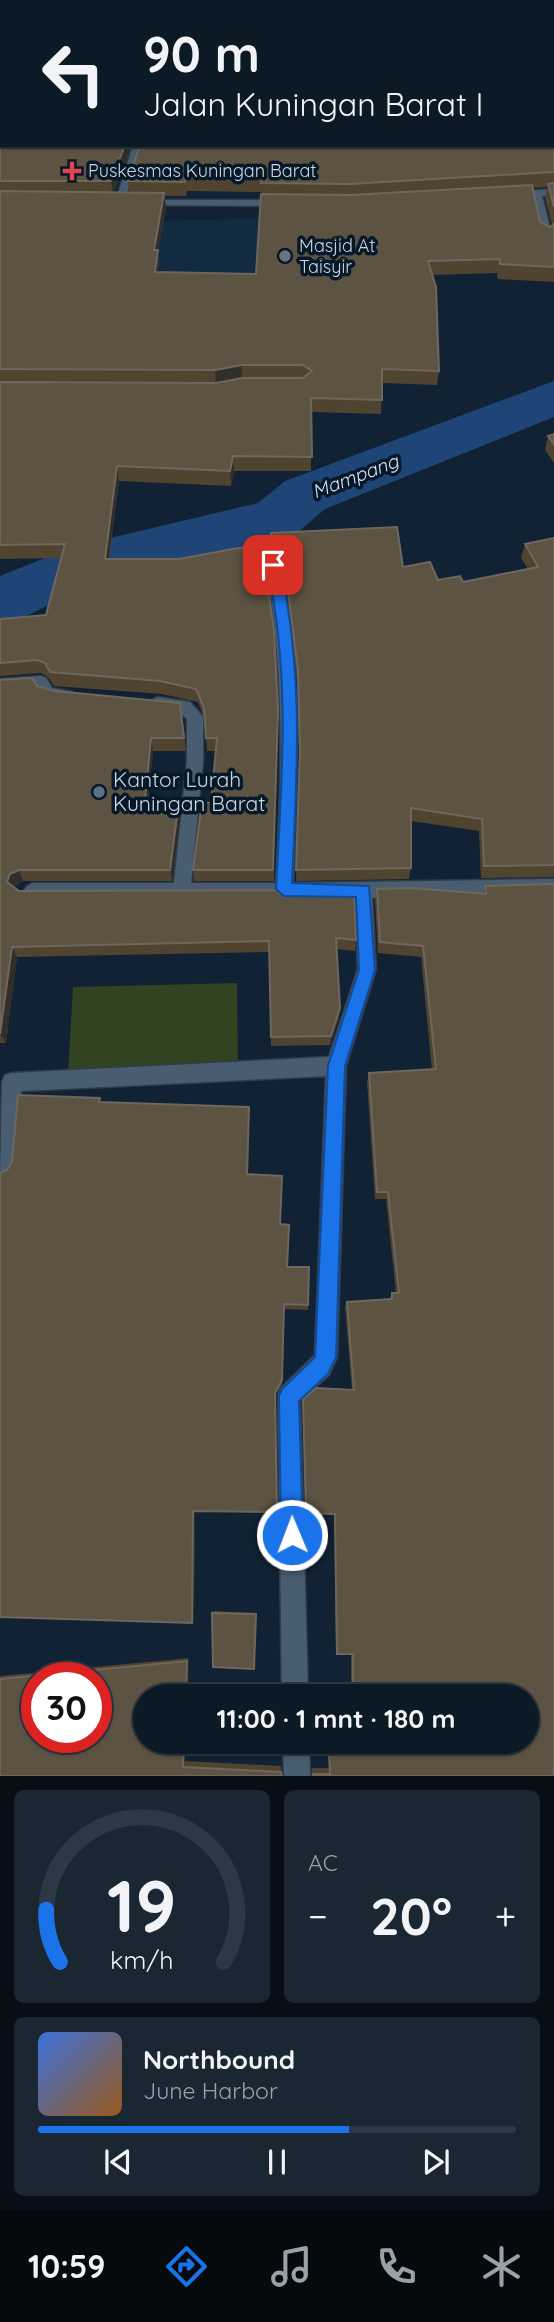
<!DOCTYPE html>
<html lang="id">
<meta charset="utf-8">
<style>
:root{--surface:#0c1a26;--page:#1a2732;--text:#f1f3f6;--muted:#9aa1a7;--line:#2c3843;--accent:#1a73e8}
body{margin:0;font-family:Quicksand,sans-serif;background:var(--page);color:var(--text);height:100vh;display:flex;flex-direction:column;font-size:26px;white-space:nowrap}
*{box-sizing:border-box;margin:0}
p{font-size:23px;color:var(--muted)}
.icon{flex:none;width:38px;height:38px;fill:none;stroke:currentColor;stroke-width:2;stroke-linecap:round;stroke-linejoin:round}
.map{position:relative;height:1776px;overflow:hidden}
.side{display:flex;flex-direction:column;gap:14px;padding:14px;background:#070e15;flex:1}
.side>*{flex:none}
.banner{position:absolute;left:0px;top:0px;width:555px;height:147px;box-shadow:0 2px 5px #0004,0 0 0 2px var(--line);background:#0c1a26;color:var(--text);overflow:hidden}
.speed{position:absolute;left:21px;top:1662px;display:flex;gap:14px;font-size:35px;font-weight:700;text-align:center}
.speed>*{display:grid;place-content:center;width:91px;height:91px;border-radius:50%;background:var(--surface);box-shadow:0 2px 5px #0004,0 0 0 2px var(--line);line-height:1}
.speed .limit{border:10px solid #d22;background:#fff;color:#111}
.pin{position:absolute;display:grid;place-items:center;width:60px;height:60px;color:#fff;margin:-30px;border-radius:14px;box-shadow:0 4px 10px #0006}
.me{position:absolute;width:77px;margin:-38px;rotate:359deg;stroke-linejoin:round;filter:drop-shadow(0 0 5px #0008)}
.turn{display:flex;align-items:center;gap:24px;height:147px;padding:0 28px;font-size:32px}
.turn .icon{width:91px;height:91px;stroke-width:2.5}
.turn b{display:block;font-size:49px;line-height:60px}
.big{font-size:52px;font-weight:700;line-height:1.1}
.side .tile{flex:1;display:flex;flex-direction:column;justify-content:center;gap:10px;min-width:0;padding:0 24px;border-radius:10px;background:var(--page)}
.side .dial{align-items:center;gap:0}
.dial svg{height:182px;overflow:visible;fill:none;stroke:var(--line);stroke-width:7;stroke-linecap:round;text-anchor:middle}
.dial text{fill:var(--text);stroke:none}
.song{display:flex;align-items:center;gap:21px}
.cover{width:84px;height:84px;border-radius:10px;background:linear-gradient(135deg,hsl(220 70% 55%),hsl(30 70% 35%))}
.played{height:7px;border-radius:4px;background:linear-gradient(90deg,var(--accent) 65%,var(--line) 65%)}
.keys{display:flex;justify-content:space-around;direction:ltr}
.heat{display:flex;justify-content:space-between;align-items:center;font-size:38px;direction:ltr}
.side .tiles{flex:1;display:grid;gap:14px;grid-template-columns:1fr 1fr}
.tile:last-child{grid-column:span 2}
.trip{position:absolute;left:133px;top:1684px;width:406px;height:70px;border-radius:35px;background:var(--surface);box-shadow:0 2px 5px #0004,0 0 0 2px var(--line);font-weight:700;line-height:70px;text-align:center}
.dock{display:flex;height:112px;justify-content:space-around;align-items:center;background:#050a0f;color:var(--muted)}
.dock .icon{width:49px;height:49px}
.dock .active{color:var(--accent)}
.dock b{font-size:32px;color:var(--text)}
.map>svg:first-child{display:block}
.built{fill:#132b41}
.green{fill:#324321}
.lines{fill:none;stroke-linecap:round;stroke-linejoin:round}
.river{fill:#1e4576;fill-rule:evenodd}
.minor-casing{stroke:#313c4a;stroke-width:3}
.minor{fill:#495d70;fill-rule:evenodd}
.wall{fill:#50432f;fill-rule:evenodd}
.shaded-wall{fill:#312f29}
.building{fill:#5d5343;stroke:#6f675c;stroke-width:2;fill-rule:evenodd}
.route{fill:#1a73e8;stroke:#114b97;stroke-width:2}
.health-dot{fill:#e0444e;stroke:#071929;stroke-width:2.5}
.worship-dot{fill:#6b7280;stroke:#071929;stroke-width:2.5}
.service-dot{fill:#5c6f8a;stroke:#071929;stroke-width:2.5}
.labels{text-anchor:middle;stroke-width:7;stroke-linejoin:round;paint-order:stroke}
.far-poi-label{font-size:18px;fill:#cbd6e2;stroke:#071929;text-anchor:start}
.far-water-label{font-size:19px;font-style:italic;fill:#d7e3f3;stroke:#071929}
.poi-label{font-size:21px;fill:#cbd6e2;stroke:#071929;text-anchor:start}
</style>
<div class="map">
<svg width="554" height="1776" viewBox="0 0 554 1776">
<rect width="100%" height="100%" fill="#102233"/>
<path class="built" d="M365,216L364,315L148,312L112,222Z"/>
<path class="green" d="M237,983L238,1069L68,1073L73,987Z"/>
<g class="lines">
<g class="river">
<rect x="553" y="118" width="1" height="26"/>
<path d="M554,381V417L325,509L298,532L90,585L22,618L0,624V576L72,547L258,503L285,481Z"/>
</g>
<g class="minor-casing">
<g id="minor">
<path d="M133,145H143L124,202L115,204Z"/>
<path d="M554,189V195L542,196L552,236L546,239L540,236L532,197L512,198L507,195L512,192Z"/>
<path d="M137,200H281L286,203L281,206L141,205L136,202Z"/>
<path d="M273,560L280,565C301,671 298,776 293,883L554,879V893L372,898L376,969L346,1066L337,1357L329,1375L300,1401L308,1696H282L278,1396L281,1388L315,1355L326,1076L21,1091L15,1168L12,1175L0,1179L2,1082L5,1075L12,1073L329,1057L358,969L355,899H33L27,896L24,891L27,886L33,883H174L187,761V719L180,712L151,707L149,703L157,697L190,702L203,717V761L191,883H276C282,776 285,672 266,565Z"/>
<path d="M41,676L46,678L52,688L72,692L74,696L72,700L66,702L41,697L37,688L0,691V679Z"/>
<path d="M283,1741H309L310,1776H284Z"/>
</g>
</g>
<use href="#minor" class="minor"/>
</g>
<g class="wall">
<path d="M0,0H554V75L553,77L2,2L132,145L114,192L129,193L128,181L554,139V282L498,279L497,273L432,275L439,371L437,385L382,383L381,414L311,412V471H234L231,486L119,481L109,559H179L271,542L403,567L438,580L463,582L528,569L521,558L525,544L554,538V877L481,878L479,831L411,821V868L409,879L296,881L299,764L297,684L283,565L273,557L265,564L274,631V881H194L193,870L211,803L215,751H207L205,721L198,702L162,694L54,686L48,677L41,673L0,676V619L46,615L61,558L0,559ZM548,187L545,198L552,225L550,227L540,222L532,188ZM187,191L262,192L256,274L158,272L159,265L158,250L166,208L165,196H186Z"/>
<path d="M554,434V463L545,450L548,436Z"/>
<path d="M0,680L37,686L55,691L180,703L186,751H153L148,800L181,814L172,881H23L15,886L14,888L19,891L356,940L355,951L337,949L339,1018L330,1045L271,1046L269,952L17,957L6,1043H0Z"/>
<path d="M485,886L554,1776H311L312,1768H329L328,1748L351,1747V1741H527V1696H351V1654H337L336,1651L334,1514H306L303,1399L352,1390L345,1307L347,1302L389,1300L392,1293H396L386,1199H375L367,1082L369,1073L432,1070L421,957L378,953L375,901L377,889L483,894Z"/>
<path d="M101,1102L249,1107L247,1174L280,1224L287,1267L308,1305V1310L284,1309L282,1384L275,1396L277,1513L195,1511L194,1621L192,1623L7,1170Z"/>
<path d="M213,1611L256,1613L254,1669L212,1613Z"/>
<path d="M189,1658L145,1741H186L185,1761L281,1766L282,1776H0V1676Z"/>
</g>
<g class="shaded-wall">
<path d="M125,145H132L113,195L111,181Z"/>
<path d="M164,193L166,208L158,250L159,265L156,287L154,250Z"/>
<path d="M242,365V379L216,384L215,370Z"/>
<path d="M233,456L234,471L231,486L230,471Z"/>
<path d="M117,466L119,481L107,573L105,559Z"/>
<path d="M273,543V557L263,565V551Z"/>
<path d="M151,738L153,751L147,812L145,800Z"/>
<path d="M179,801L181,814L172,881L170,870Z"/>
<path d="M19,870L23,881L15,886L12,893L7,882L10,874Z"/>
<path d="M12,947L17,957L6,1043L0,1034Z"/>
<path d="M340,1008L339,1018L330,1045L331,1036Z"/>
<path d="M193,1511H195L194,1621L192,1623Z"/>
<path d="M189,1658L188,1696H186L187,1661Z"/>
<path d="M184,1741H186L185,1761L183,1767Z"/>
</g>
<g class="building">
<path d="M0,0H554V30L553,31V2H2V145H125L111,181H0V100H1V90H0Z"/>
<path d="M553,32L554,39V65L553,67Z"/>
<path d="M553,139H554V172L350,184L261,183L262,178L186,177L185,182L128,181L140,145H553Z"/>
<path d="M554,183V207L548,184Z"/>
<path d="M532,185L540,222L550,227L554,224V267L500,264V259L428,261L436,287L439,371L382,369V400L311,398L312,457L233,456L230,471L117,466L105,559H179L271,542V533L397,527L403,567L430,562L438,580L460,576L463,582L538,567L525,544L554,538V865L484,866L482,819L411,808V868L296,870L300,751L298,671L283,551L273,543L263,551L274,631L278,711L273,870H193L202,802L211,803L217,738H206L204,708L196,689L160,681L50,672L45,663L37,660L0,663V619L46,615L65,544L0,545V382L216,383L242,378H303L312,371L303,365H242L215,370L0,369V191L164,193L154,250H158L155,272L256,274L261,194L350,195Z"/>
<path d="M554,434V444L548,436Z"/>
<path d="M32,678L37,686L55,691L180,703L184,738H151L145,800L179,801L170,870H19L10,874L7,882L19,891L354,890L356,940L336,938L340,1008L331,1036L271,1037L269,941L12,947L0,1034V680Z"/>
<path d="M554,884V1776H313V1774H330L329,1753L353,1752V1741H527V1696H353V1654H337L335,1514L306,1513L303,1399L316,1388L354,1390L347,1302L392,1299V1293H399L388,1192H377L369,1073L436,1069L423,946L380,942L377,889L412,888L486,894L485,886Z"/>
<path d="M18,1095L100,1098L99,1102L249,1107L247,1174L282,1176L280,1224L289,1225L287,1267H309L308,1305L284,1304L282,1380L275,1393L277,1512L193,1511L192,1623L0,1617V1173L7,1170L12,1162Z"/>
<path d="M212,1613L256,1614L254,1669L213,1667Z"/>
<path d="M187,1661L186,1696H145V1741H184L183,1767L281,1772L282,1776H0V1679ZM37,1678H96V1738H37Z"/>
</g>
<path class="route" d="M273,560L280,565C304,675 297,772 292,883L369,886L375,970L345,1066L336,1357L328,1374L299,1401L303,1535L299,1543L292,1546L284,1543L281,1535L279,1396L282,1389L315,1357L328,1066L359,970L356,897L284,896L276,889C282,775 291,679 267,565Z"/>
<path class="health-dot" d="M68.5 160.5h7v7h7v7h-7v7h-7v-7h-7v-7h7z"/>
<circle class="worship-dot" cx="285" cy="256" r="7"/>
<circle class="service-dot" cx="99" cy="792" r="7"/>
<g class="labels">
<g class="far-poi-label">
<text x="88" y="177">Puskesmas Kuningan Barat</text>
<text x="299" y="252">Masjid At<tspan x="299" dy="21">Taisyir</tspan></text>
</g>
<g class="far-water-label">
<text transform="translate(355 476) rotate(-21)" y="7">Mampang</text>
</g>
<g class="poi-label">
<text x="113" y="787">Kantor Lurah<tspan x="113" dy="24">Kuningan Barat</tspan></text>
</g>
</g>
</svg>
<div class="speed"><div class="limit">30</div></div>
<div class="pin" style="left:273px;top:565px;background:#d93025"><svg class="icon" aria-label="arrive" viewBox="0 0 24 24"><path d="M6 21V4h12l-3 4 3 4H6"/></svg></div>
<svg class="me" style="left:292px;top:1535px" viewBox="-20 -20 40 40"><circle r="17" fill="#1a73e8" stroke="#fff" stroke-width="3"/><path d="M0-11L8 9 0 5-8 9z" fill="#fff"/></svg>
<div class="trip">11:00 · 1 mnt · 180 m</div>
<div class="banner">
<div class="turn"><svg class="icon" aria-label="left" viewBox="0 0 24 24"><path d="M17 20v-9H6M10 6l-5 5 5 5"/></svg><div><b>90 m</b>Jalan Kuningan Barat I</div></div>
</div>
</div>
<section class="side">
<div class="tiles">
<div class="tile dial"><svg viewBox="0 0 100 80">
<path d="M14 69A42 42 0 1 1 86 69"/>
<path d="M14 69A42 42 0 0 1 8 46" stroke="#1a73e8"/>
<text x="50" y="56" font-size="32" font-weight="700">19</text>
<text x="50" y="72" font-size="11">km/h</text>
</svg></div>
<div class="tile"><p>AC</p>
<div class="heat"><a>−</a><b class="big">20°</b><a>+</a></div>
</div>
<div class="tile">
<div class="song"><i class="cover"></i><div><b>Northbound</b><p>June Harbor</p></div></div>
<div class="played"></div>
<div class="keys"><svg class="icon" aria-label="previous" viewBox="0 0 24 24"><path d="M18 5L8 12l10 7zM5 5v14"/></svg><svg class="icon" aria-label="pause" viewBox="0 0 24 24"><path d="M8 5v14M16 5v14"/></svg><svg class="icon" aria-label="next" viewBox="0 0 24 24"><path d="M6 5l10 7-10 7zM19 5v14"/></svg></div>
</div>
</div>
</section>
<nav class="dock">
<b>10:59</b>
<svg class="icon active" aria-label="directions" viewBox="0 0 24 24"><path d="M12 3l9 9-9 9-9-9zM9 14v-3h6M13 9l2 2-2 2"/></svg>
<svg class="icon" aria-label="music" viewBox="0 0 24 24"><path d="M9 18V5l10-2v13"/><circle cx="6" cy="18" r="3"/><circle cx="16" cy="16" r="3"/></svg>
<svg class="icon" aria-label="phone" viewBox="0 0 24 24"><path d="M5 4h4l2 5-3 2q2 4 5 5l2-3 5 2v4C11 20 4 13 5 4z"/></svg>
<svg class="icon" aria-label="climate" viewBox="0 0 24 24"><path d="M12 3v18M4 7l16 10M4 17L20 7"/></svg>
</nav>
